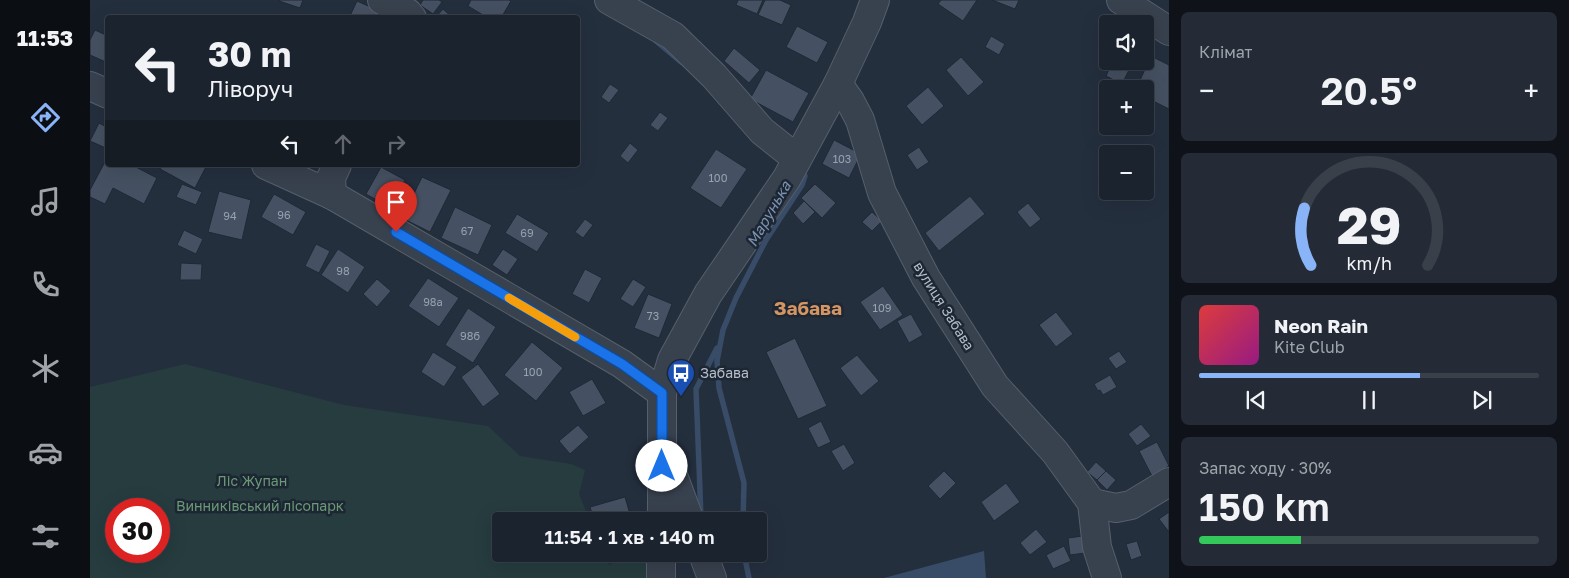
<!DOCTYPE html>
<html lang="uk">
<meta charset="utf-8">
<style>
:root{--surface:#1b232e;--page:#242b36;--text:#f1f3f6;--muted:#a0a4aa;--line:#39404a;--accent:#8ab4f8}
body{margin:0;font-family:"Golos Text",sans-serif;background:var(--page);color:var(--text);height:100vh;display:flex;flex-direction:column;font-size:19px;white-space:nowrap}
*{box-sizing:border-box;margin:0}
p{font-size:16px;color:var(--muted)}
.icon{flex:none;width:28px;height:28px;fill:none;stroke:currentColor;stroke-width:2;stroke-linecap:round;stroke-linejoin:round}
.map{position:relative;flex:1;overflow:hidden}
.sheet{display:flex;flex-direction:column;gap:12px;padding:12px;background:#0f1319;width:400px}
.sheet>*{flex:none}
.hud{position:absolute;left:15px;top:15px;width:475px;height:152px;border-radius:5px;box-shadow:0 5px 20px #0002,0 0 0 1px var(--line);background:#1b232e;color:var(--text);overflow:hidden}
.buttons{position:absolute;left:1009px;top:15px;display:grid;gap:10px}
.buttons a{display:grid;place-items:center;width:55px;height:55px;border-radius:5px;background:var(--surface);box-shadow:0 5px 20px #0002,0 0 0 1px var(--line);font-size:25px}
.speed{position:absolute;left:15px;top:498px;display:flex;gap:10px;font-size:25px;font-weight:700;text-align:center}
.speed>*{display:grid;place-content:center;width:65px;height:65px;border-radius:50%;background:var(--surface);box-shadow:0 5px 20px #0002,0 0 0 1px var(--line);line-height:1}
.speed .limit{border:8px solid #d22;background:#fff;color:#111}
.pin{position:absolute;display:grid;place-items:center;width:42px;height:42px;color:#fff;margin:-51px -21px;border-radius:50% 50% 50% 0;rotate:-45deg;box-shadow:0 0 5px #0007}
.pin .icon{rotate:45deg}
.me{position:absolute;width:55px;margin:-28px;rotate:0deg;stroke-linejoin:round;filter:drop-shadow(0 0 4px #0008)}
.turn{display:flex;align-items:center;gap:18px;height:105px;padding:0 20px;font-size:22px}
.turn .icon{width:65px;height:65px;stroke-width:2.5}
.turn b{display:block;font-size:35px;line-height:42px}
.lanes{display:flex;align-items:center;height:48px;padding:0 20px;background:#0003;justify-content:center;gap:25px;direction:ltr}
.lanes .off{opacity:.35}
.big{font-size:38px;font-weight:600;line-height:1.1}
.sheet .tile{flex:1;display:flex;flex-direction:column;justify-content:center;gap:8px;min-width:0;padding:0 18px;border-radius:8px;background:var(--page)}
.sheet .dial{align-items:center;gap:0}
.dial svg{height:130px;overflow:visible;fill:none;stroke:var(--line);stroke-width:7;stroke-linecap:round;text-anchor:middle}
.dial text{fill:var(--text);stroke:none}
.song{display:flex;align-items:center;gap:15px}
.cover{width:60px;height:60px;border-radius:8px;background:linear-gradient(135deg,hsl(0 70% 55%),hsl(310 70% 35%))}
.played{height:5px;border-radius:2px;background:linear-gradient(90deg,var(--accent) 65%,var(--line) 65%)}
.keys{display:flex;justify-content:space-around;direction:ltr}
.heat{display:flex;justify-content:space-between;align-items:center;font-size:28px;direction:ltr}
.charge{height:8px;border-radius:4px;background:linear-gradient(90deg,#34c759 30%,var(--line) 0)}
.trip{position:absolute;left:402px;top:512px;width:275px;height:50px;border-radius:5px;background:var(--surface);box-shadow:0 5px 20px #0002,0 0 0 1px var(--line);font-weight:600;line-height:50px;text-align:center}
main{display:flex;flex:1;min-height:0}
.menu{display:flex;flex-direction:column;width:90px;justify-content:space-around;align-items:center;background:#0b0e12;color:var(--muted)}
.menu .icon{width:35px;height:35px}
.menu .active{color:var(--accent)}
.menu b{font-size:22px;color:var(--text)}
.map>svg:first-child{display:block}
.green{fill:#263c3f;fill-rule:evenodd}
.water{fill:#394c67}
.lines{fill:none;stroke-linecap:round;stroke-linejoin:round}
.stream{stroke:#394c67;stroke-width:5.5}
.building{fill:#455162;stroke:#1f2835}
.minor-casing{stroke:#565f6c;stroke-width:30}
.minor{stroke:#38414e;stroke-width:28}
.route-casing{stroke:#114b97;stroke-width:12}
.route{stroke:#1a73e8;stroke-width:9}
.slow{stroke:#f59e0b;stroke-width:9}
.labels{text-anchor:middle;stroke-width:5;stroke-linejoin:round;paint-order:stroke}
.number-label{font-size:11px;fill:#98a1af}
.street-label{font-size:14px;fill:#b4bcc9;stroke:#1d2633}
.poi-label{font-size:14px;fill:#b4bcc9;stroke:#1d2633;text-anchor:start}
.park-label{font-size:14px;fill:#6b9a76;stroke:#1d2633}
.water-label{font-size:15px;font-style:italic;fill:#7c92b1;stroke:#1d2633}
.district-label{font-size:19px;font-weight:bold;fill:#d59563;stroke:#1d2633}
</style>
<main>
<nav class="menu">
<b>11:53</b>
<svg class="icon active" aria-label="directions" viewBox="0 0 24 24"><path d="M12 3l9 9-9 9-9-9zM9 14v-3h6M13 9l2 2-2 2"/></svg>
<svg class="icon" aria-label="music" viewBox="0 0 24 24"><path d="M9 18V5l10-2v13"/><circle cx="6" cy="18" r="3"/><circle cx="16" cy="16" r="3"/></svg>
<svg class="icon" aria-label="phone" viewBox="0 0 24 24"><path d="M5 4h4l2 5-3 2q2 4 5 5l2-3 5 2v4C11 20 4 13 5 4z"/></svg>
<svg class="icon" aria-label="climate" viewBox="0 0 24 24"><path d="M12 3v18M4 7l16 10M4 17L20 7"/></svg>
<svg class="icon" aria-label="car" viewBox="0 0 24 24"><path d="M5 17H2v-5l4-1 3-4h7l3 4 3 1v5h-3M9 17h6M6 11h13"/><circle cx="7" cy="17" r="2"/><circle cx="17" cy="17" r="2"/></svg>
<svg class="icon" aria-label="filters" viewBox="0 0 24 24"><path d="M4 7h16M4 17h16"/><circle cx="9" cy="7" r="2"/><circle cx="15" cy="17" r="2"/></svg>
</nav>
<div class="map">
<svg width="1079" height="578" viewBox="0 0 1079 578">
<rect width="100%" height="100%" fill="#242f3e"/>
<path class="green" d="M95,364L254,405L398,426L430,456L481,464L495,470L489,494L500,521H411V554H514L519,565L540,554H563L564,578H0V387ZM26,509H69V551H26Z"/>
<path class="water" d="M894,551L896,578H794Z"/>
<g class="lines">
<g class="stream">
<path d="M566,41L591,62"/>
<path d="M611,517L606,389L627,348"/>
<path d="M653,521L654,483L629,388L627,361L633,330L646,298L676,240L712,185L715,176L711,170"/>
<path d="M654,554L659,578"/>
</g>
</g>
<g class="building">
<path d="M190,0H213L210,8L189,1Z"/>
<path d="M333,0H349L352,2L343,14L330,5Z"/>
<path d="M381,0H419L421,1L411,18H398L378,6Z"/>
<path d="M648,0H673L667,14L646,5Z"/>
<path d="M675,0H690L701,5L692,25L668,15Z"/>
<path d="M851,0H887L873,21L848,4Z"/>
<path d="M902,0H929L925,9Z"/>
<path d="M267,1L294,13L292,18H259Z"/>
<path d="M353,9L363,18H345Z"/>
<path d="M707,26L738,42L727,63L696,47Z"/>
<path d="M5,30L18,36V63L0,55V40Z"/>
<path d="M901,36L915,44L909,55L895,47Z"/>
<path d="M644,48L670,70L659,83L634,61Z"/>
<path d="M1061,56L1079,65V109L1055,97V89H1046Z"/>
<path d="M871,57L894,82L878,96L856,70Z"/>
<path d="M1023,61H1032L1041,66L1032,84L1016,76Z"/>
<path d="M676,70L719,93L703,122L660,99Z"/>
<path d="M520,84L529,90L519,103L511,97Z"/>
<path d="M838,87L854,106L832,125L816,106Z"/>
<path d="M570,112L578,118L568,131L560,125Z"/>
<path d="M9,123L18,128V149L0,141Z"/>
<path d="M744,140L771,154L759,178L732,164Z"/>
<path d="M540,143L548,150L538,163L530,156Z"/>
<path d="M829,147L839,162L827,170L817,155Z"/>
<path d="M626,149L657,169L631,208L600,188Z"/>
<path d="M17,158L18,165L34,166L35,165H42L67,178L54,204L23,188L15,204L0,197V190Z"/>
<path d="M72,165H117L105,188L70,169Z"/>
<path d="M291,167L315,180L299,207L276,194Z"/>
<path d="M332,177L361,190L340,232L312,218Z"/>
<path d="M92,184L112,192L106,205L86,197Z"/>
<path d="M725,184L746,203L732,218L711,198Z"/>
<path d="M129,191L161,200L152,240L118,232Z"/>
<path d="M184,194L216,212L203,235L171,217Z"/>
<path d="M880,196L895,214L849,251L835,233Z"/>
<path d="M714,201L725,212L713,224L703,213Z"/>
<path d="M938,203L951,219L940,228L927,212Z"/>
<path d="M365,207L402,225L388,255L351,238Z"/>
<path d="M782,212L792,221L782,231L772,222Z"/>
<path d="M427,214L459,233L447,252L415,233Z"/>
<path d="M495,219L503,225L493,238L485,232Z"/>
<path d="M94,230L113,239L106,254L87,245Z"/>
<path d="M226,244L240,251L229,273L215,266Z"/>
<path d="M248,249L275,267L258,293L231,275Z"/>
<path d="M413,249L428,259L417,275L402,265Z"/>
<path d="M91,263L112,264L111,280H90Z"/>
<path d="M495,269L512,278L499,303L482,294Z"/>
<path d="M338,278L369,298L349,327L318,306Z"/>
<path d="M287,279L301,291L287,307L273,294Z"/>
<path d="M543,279L556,287L543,307L530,299Z"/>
<path d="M793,286L813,315L790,330L770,302Z"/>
<path d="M558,294L582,304L569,338L544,328Z"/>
<path d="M378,308L406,327L383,363L355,345Z"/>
<path d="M966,312L983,334L966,347L949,325Z"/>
<path d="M821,314L833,335L819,343L807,321Z"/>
<path d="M705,338L737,406L708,419L676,352Z"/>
<path d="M442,342L473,368L446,401L414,375Z"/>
<path d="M1029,351L1037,362L1026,369L1018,358Z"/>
<path d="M343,352L367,367L354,387L331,372Z"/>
<path d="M767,355L789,381L771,396L750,368Z"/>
<path d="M388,364L410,394L393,407L371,377Z"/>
<path d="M1020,375L1027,387L1013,395L1010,390L1008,391L1004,384Z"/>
<path d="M502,379L516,403L493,416L479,392Z"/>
<path d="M731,421L741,442L728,448L718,428Z"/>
<path d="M1051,424L1061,436L1047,446L1038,434Z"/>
<path d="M488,425L499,437L480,454L469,441Z"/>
<path d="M1067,442L1079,466L1062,476L1049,451Z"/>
<path d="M754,444L765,463L753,471L741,451Z"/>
<path d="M1006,462L1016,471L1007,480L997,472Z"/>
<path d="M854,471L866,483L850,499L838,486Z"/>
<path d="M1016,471L1026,480L1017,490L1007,480Z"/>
<path d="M916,483L930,502L904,521L891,502Z"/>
<path d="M535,497L542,521H504L500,507Z"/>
<path d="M1079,512V532L1069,519Z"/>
<path d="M946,529L957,542L940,555L930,543Z"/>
<path d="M993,536L995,553L980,555L978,538Z"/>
<path d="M1047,541L1052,556L1041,560L1036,544Z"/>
<path d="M974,546L981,561L963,569L956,555Z"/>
</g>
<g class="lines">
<g class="minor-casing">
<g id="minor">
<path d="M292,0L318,13L322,18"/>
<path d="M519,0L583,36L624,76L672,131L706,158"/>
<path d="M1031,0L1079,31"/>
<path d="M748,84L760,101L770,120L792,193L836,278L905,386L965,452L1002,503L1007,547L1017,578"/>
<path d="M0,86L18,94"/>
<path d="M176,165L242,195L532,364L572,393"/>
<path d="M242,195L241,178L247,165"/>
<path d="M578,462L600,521"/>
<path d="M1002,503L1026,508L1041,505L1079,482"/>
<path d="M572,521V393L582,360L618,294L697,178L748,84L777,22L785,0"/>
<path d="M613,554L622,578"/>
<path d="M571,578V554"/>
</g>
</g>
<use href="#minor" class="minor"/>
</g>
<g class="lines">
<g class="route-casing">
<path id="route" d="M306,232L532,364L572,393V466"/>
</g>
<use href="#route" class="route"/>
<path class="slow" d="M419,298L485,337"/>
</g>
<defs>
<g id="bus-pin" transform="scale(1.4375)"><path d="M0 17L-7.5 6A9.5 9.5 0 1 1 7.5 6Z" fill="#1a4fb4" stroke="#1d2633"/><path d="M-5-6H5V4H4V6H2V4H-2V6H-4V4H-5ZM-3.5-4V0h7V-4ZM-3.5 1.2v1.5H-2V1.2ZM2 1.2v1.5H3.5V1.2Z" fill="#fff"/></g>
</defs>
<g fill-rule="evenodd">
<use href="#bus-pin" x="591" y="373"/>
</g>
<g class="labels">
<g class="number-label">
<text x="752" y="163">103</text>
<text x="628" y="182">100</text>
<text x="194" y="219">96</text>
<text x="140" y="220">94</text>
<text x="377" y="235">67</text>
<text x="437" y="237">69</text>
<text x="253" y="275">98</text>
<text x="343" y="306">98а</text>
<text x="792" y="312">109</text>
<text x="563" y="320">73</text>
<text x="380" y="340">98б</text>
<text x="443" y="376">100</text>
</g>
<g class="street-label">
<text transform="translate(854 306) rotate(58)" y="5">вулиця Забава</text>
</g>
<g class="poi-label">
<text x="610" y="378">Забава</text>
</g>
<g class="park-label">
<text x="162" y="486">Ліс Жупан</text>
<text x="170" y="511">Винниківський лісопарк</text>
</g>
<g class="water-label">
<text transform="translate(679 214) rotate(-60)" y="5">Марунька</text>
</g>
<g class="district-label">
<text x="718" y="315">Забава</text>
</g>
</g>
</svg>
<div class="buttons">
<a><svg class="icon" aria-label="sound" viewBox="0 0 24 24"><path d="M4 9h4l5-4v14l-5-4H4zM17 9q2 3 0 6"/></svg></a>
<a>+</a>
<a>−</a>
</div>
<div class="speed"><div class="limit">30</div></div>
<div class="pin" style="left:306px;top:232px;background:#d93025"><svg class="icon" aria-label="arrive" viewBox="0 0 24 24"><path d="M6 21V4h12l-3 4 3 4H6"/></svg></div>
<svg class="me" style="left:572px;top:466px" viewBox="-20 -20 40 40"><circle r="19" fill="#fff"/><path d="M0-13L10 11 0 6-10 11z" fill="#1a73e8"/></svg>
<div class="trip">11:54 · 1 хв · 140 m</div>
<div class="hud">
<div class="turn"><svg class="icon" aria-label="left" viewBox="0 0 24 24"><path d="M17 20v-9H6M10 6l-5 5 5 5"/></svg><div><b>30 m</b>Ліворуч</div></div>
<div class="lanes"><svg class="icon" aria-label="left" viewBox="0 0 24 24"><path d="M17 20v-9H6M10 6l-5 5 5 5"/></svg><svg class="icon off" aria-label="ahead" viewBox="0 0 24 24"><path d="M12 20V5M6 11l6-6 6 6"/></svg><svg class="icon off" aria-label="right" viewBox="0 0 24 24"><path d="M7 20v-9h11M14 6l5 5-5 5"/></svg></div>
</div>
</div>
<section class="sheet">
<div class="tile"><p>Клімат</p>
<div class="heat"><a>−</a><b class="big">20.5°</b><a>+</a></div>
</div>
<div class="tile dial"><svg viewBox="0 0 100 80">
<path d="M14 69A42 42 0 1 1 86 69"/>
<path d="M14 69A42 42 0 0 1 10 34" stroke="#8ab4f8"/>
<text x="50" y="56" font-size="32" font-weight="700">29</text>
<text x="50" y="72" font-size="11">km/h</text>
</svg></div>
<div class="tile">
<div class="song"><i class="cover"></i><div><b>Neon Rain</b><p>Kite Club</p></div></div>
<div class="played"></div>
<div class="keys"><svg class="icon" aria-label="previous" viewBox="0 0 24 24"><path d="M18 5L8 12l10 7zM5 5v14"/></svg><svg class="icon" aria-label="pause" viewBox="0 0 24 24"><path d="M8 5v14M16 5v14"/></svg><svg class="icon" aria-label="next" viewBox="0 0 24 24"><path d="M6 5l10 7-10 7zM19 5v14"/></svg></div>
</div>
<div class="tile"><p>Запас ходу · 30%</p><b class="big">150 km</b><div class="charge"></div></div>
</section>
</main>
